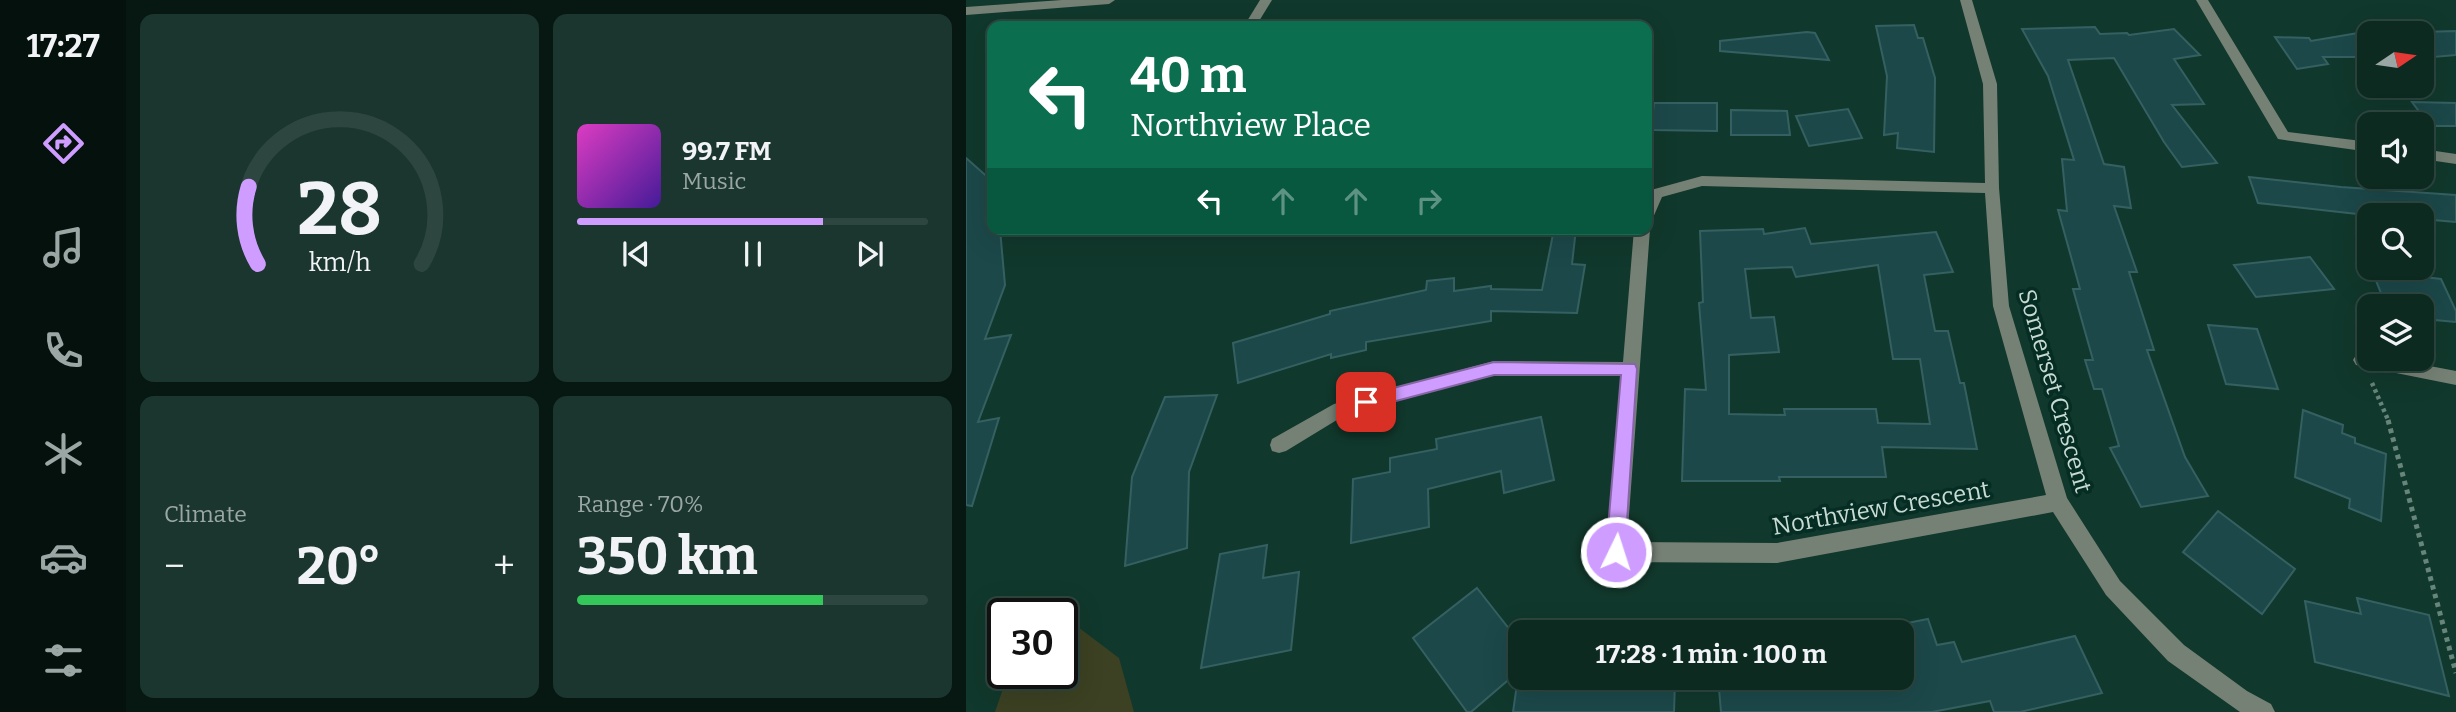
<!DOCTYPE html>
<meta charset="utf-8">
<style>
:root{--surface:#0d2a21;--page:#1b362e;--text:#f1f3f6;--muted:#9aa7a5;--line:#2d463f;--accent:#cf9dff}
body{margin:0;font-family:Bitter,serif;background:var(--page);color:var(--text);height:100vh;display:flex;flex-direction:column;font-size:26px;white-space:nowrap}
*{box-sizing:border-box;margin:0}
p{font-size:23px;color:var(--muted)}
.icon{flex:none;width:38px;height:38px;fill:none;stroke:currentColor;stroke-width:2;stroke-linecap:round;stroke-linejoin:round}
.map{position:relative;flex:1;overflow:hidden}
.sheet{display:flex;flex-direction:column;gap:14px;padding:14px;background:#071712;width:840px}
.sheet>*{flex:none}
.hud{position:absolute;left:21px;top:21px;width:665px;height:214px;border-radius:14px;box-shadow:0 7px 28px #0002,0 0 0 2px var(--line);background:#0b6e4f;color:#fff;overflow:hidden}
.needle{width:46px;rotate:77deg}
.tools{position:absolute;left:1391px;top:21px;display:grid;gap:14px}
.tools a{display:grid;place-items:center;width:77px;height:77px;border-radius:14px;background:var(--surface);box-shadow:0 7px 28px #0002,0 0 0 2px var(--line);font-size:35px}
.speed{position:absolute;left:21px;top:598px;display:flex;gap:14px;font-size:35px;font-weight:700;text-align:center}
.speed>*{display:grid;place-content:center;width:91px;height:91px;border-radius:50%;background:var(--surface);box-shadow:0 7px 28px #0002,0 0 0 2px var(--line);line-height:1}
.speed .limit{border:4px solid #111;border-radius:10px;background:#fff;color:#111}
.pin{position:absolute;display:grid;place-items:center;width:60px;height:60px;color:#fff;margin:-30px;border-radius:14px;box-shadow:0 4px 10px #0006}
.me{position:absolute;width:77px;margin:-38px;rotate:4deg;stroke-linejoin:round;filter:drop-shadow(0 0 5px #0008)}
.turn{display:flex;align-items:center;gap:24px;height:147px;padding:0 28px;font-size:32px}
.turn .icon{width:91px;height:91px;stroke-width:2.5}
.turn b{display:block;font-size:49px;line-height:60px}
.lanes{display:flex;align-items:center;height:66px;padding:0 28px;background:#0003;justify-content:center;gap:35px;direction:ltr}
.lanes .off{opacity:.35}
.big{font-size:52px;font-weight:700;line-height:1.1}
.sheet .card{flex:1;display:flex;flex-direction:column;justify-content:center;gap:10px;min-width:0;padding:0 24px;border-radius:14px;background:var(--page)}
.sheet .dial{align-items:center;gap:0}
.dial svg{height:182px;overflow:visible;fill:none;stroke:var(--line);stroke-width:7;stroke-linecap:round;text-anchor:middle}
.dial text{fill:var(--text);stroke:none}
.song{display:flex;align-items:center;gap:21px}
.cover{width:84px;height:84px;border-radius:10px;background:linear-gradient(135deg,hsl(310 70% 55%),hsl(260 70% 35%))}
.played{height:7px;border-radius:4px;background:linear-gradient(90deg,var(--accent) 70%,var(--line) 70%)}
.keys{display:flex;justify-content:space-around;direction:ltr}
.heat{display:flex;justify-content:space-between;align-items:center;font-size:38px;direction:ltr}
.charge{height:10px;border-radius:5px;background:linear-gradient(90deg,#34c759 70%,var(--line) 0)}
.sheet .tiles{flex:1;display:grid;gap:14px;grid-template-columns:repeat(2,1fr)}
.trip{position:absolute;left:542px;top:620px;width:406px;height:70px;border-radius:14px;background:var(--surface);box-shadow:0 7px 28px #0002,0 0 0 2px var(--line);font-weight:700;line-height:70px;text-align:center}
main{display:flex;flex:1;min-height:0}
.tabs{display:flex;flex-direction:column;width:126px;justify-content:space-around;align-items:center;background:#05110d;color:var(--muted)}
.tabs .icon{width:49px;height:49px}
.tabs .active{color:var(--accent)}
.tabs b{font-size:32px;color:var(--text)}
.map>svg:first-child{display:block}
.green{fill:#3c4123}
.building{fill:#1c484a;stroke:#356062;stroke-width:2;fill-rule:evenodd}
.lines{fill:none;stroke-linecap:round;stroke-linejoin:round}
.path-far1{stroke:#67857b;stroke-width:4.5;stroke-dasharray:3.5 3.5;stroke-linecap:butt}
.path{stroke:#67857b;stroke-width:5;stroke-dasharray:4.5 4.5;stroke-linecap:butt}
.minor{fill:#768175;fill-rule:evenodd}
.route{fill:#cf9dff;stroke:#8766a6;stroke-width:2}
.labels{text-anchor:middle;stroke-width:7;stroke-linejoin:round;paint-order:stroke}
.street-label{font-size:24px;fill:#c7dbd3;stroke:#052d23}
</style>
<main>
<nav class="tabs">
<b>17:27</b>
<svg class="icon active" aria-label="directions" viewBox="0 0 24 24"><path d="M12 3l9 9-9 9-9-9zM9 14v-3h6M13 9l2 2-2 2"/></svg>
<svg class="icon" aria-label="music" viewBox="0 0 24 24"><path d="M9 18V5l10-2v13"/><circle cx="6" cy="18" r="3"/><circle cx="16" cy="16" r="3"/></svg>
<svg class="icon" aria-label="phone" viewBox="0 0 24 24"><path d="M5 4h4l2 5-3 2q2 4 5 5l2-3 5 2v4C11 20 4 13 5 4z"/></svg>
<svg class="icon" aria-label="climate" viewBox="0 0 24 24"><path d="M12 3v18M4 7l16 10M4 17L20 7"/></svg>
<svg class="icon" aria-label="car" viewBox="0 0 24 24"><path d="M5 17H2v-5l4-1 3-4h7l3 4 3 1v5h-3M9 17h6M6 11h13"/><circle cx="7" cy="17" r="2"/><circle cx="17" cy="17" r="2"/></svg>
<svg class="icon" aria-label="filters" viewBox="0 0 24 24"><path d="M4 7h16M4 17h16"/><circle cx="9" cy="7" r="2"/><circle cx="15" cy="17" r="2"/></svg>
</nav>
<section class="sheet">
<div class="tiles">
<div class="card dial"><svg viewBox="0 0 100 80">
<path d="M14 69A42 42 0 1 1 86 69"/>
<path d="M14 69A42 42 0 0 1 10 35" stroke="#cf9dff"/>
<text x="50" y="56" font-size="32" font-weight="700">28</text>
<text x="50" y="72" font-size="11">km/h</text>
</svg></div>
<div class="card">
<div class="song"><i class="cover"></i><div><b>99.7 FM</b><p>Music</p></div></div>
<div class="played"></div>
<div class="keys"><svg class="icon" aria-label="previous" viewBox="0 0 24 24"><path d="M18 5L8 12l10 7zM5 5v14"/></svg><svg class="icon" aria-label="pause" viewBox="0 0 24 24"><path d="M8 5v14M16 5v14"/></svg><svg class="icon" aria-label="next" viewBox="0 0 24 24"><path d="M6 5l10 7-10 7zM19 5v14"/></svg></div>
</div>
<div class="card"><p>Climate</p>
<div class="heat"><a>−</a><b class="big">20°</b><a>+</a></div>
</div>
<div class="card"><p>Range · 70%</p><b class="big">350 km</b><div class="charge"></div></div>
</div>
</section>
<div class="map">
<svg width="1490" height="712" viewBox="0 0 1490 712">
<rect width="100%" height="100%" fill="#11382c"/>
<path class="green" d="M96,615L153,658L168,712H29L42,674H96Z"/>
<g class="building">
<path d="M948,25L952,38H957L969,78L968,152L931,148L932,133L918,135L921,76L910,26Z"/>
<path d="M1129,27L1134,34L1161,33L1163,35L1208,29L1234,55L1208,59L1238,104L1206,105L1251,163L1216,167L1198,142L1148,58L1102,60L1138,164L1158,167L1165,208L1148,206L1171,272H1163L1188,350H1181L1219,457L1242,496L1175,507L1144,448L1153,446L1136,389H1128L1119,360H1127L1107,289H1114L1092,210L1101,211L1096,159L1108,160L1082,76L1056,29Z"/>
<path d="M1404,31V57H1357L1362,64L1331,69L1309,37L1343,38L1345,41Z"/>
<path d="M1490,31V55L1456,58V32Z"/>
<path d="M841,32L849,33L863,60L754,51V41Z"/>
<path d="M1446,102L1490,103V126H1464Z"/>
<path d="M688,103H751V131L685,130Z"/>
<path d="M882,109L896,138L843,146L830,116Z"/>
<path d="M765,110L821,111L824,135H765Z"/>
<path d="M0,158L26,181V229H34L39,285L19,339L45,335L12,422L33,418L6,506L0,505Z"/>
<path d="M1283,177L1375,187L1490,195V222L1456,219V215H1400L1292,203Z"/>
<path d="M839,228L845,244L970,232L987,272L958,275L969,331H982L994,383H998L1011,449L916,447L920,477H813L814,481H716L719,389L740,390L733,303L737,302L734,231L797,229L798,234ZM912,265L927,359H954L964,424L912,423L910,409H818L819,415L763,414V355L813,352L808,317L785,318L779,269L826,267L830,277Z"/>
<path d="M588,229H610L606,264L619,265L611,313L525,311V321L400,342V350L365,358V354L272,383L267,343L364,314V311L460,290L461,281L488,278V291L525,286V289L576,290Z"/>
<path d="M1344,257L1368,289L1290,297L1268,265Z"/>
<path d="M1406,271L1475,279L1490,311V322L1458,319L1456,306L1419,303Z"/>
<path d="M1242,325L1291,329L1312,389L1260,384Z"/>
<path d="M251,395L223,472L221,548L159,566L166,477L199,397Z"/>
<path d="M1337,410L1377,425L1376,433L1389,438V443L1420,454L1415,521L1383,508L1384,499L1329,477Z"/>
<path d="M575,417L588,480L538,493L535,471L462,489L463,527L385,543L387,479L424,472V458L471,449L470,439Z"/>
<path d="M1252,511L1329,569L1296,614L1217,552Z"/>
<path d="M301,545L297,578L333,572L325,650L235,668L254,554Z"/>
<path d="M511,588L555,644V669L505,712H501L447,638Z"/>
<path d="M1391,598L1463,615L1483,696L1349,662L1339,601L1395,614Z"/>
<path d="M962,619L971,645L988,642L996,662L1109,636L1136,693L1054,712H1028L1024,701L966,712H755L752,677H936V624Z"/>
<path d="M552,677L709,680L708,712H547Z"/>
</g>
<g class="lines">
<path class="path-far1" d="M1406,383L1423,422"/>
<path class="path" d="M1422,420L1490,673"/>
<g class="minor">
<path d="M96,0H149L143,4L0,15V7Z"/>
<path d="M294,0H306L290,26H278Z"/>
<path d="M994,0H1006L1031,84L1033,188L1043,306L1101,498L1154,581L1218,645L1281,691L1305,704L1309,712H1274L1202,661L1140,595L1087,512L811,563L650,562L643,559L640,552L655,376L528,375L379,415L320,451L313,453L306,451L304,445L306,439L368,404L528,361L657,362L668,229H681V225L684,229L661,542L811,543L1080,495L1027,306L1019,193L736,186L696,197L686,220L681,221V198L685,190L736,176L1019,183L1017,84Z"/>
<path d="M1230,0H1242L1322,132L1404,142V152L1312,139Z"/>
<path d="M1456,149L1490,154V164L1456,159Z"/>
<path d="M1396,353L1404,354V359H1427L1490,371V385L1390,365L1387,360L1390,355Z"/>
</g>
</g>
<path class="route" d="M528,362L669,364L671,369L659,552L656,558L650,560L643,558L640,552L655,375H528L400,409L394,407L391,402L394,397L400,395Z"/>
<g class="labels">
<g class="street-label">
<text transform="translate(1089 391) rotate(74)" y="8">Somerset Crescent</text>
<text transform="translate(915 508) rotate(-10)" y="8">Northview Crescent</text>
</g>
</g>
</svg>
<div class="tools">
<a><svg class="needle" viewBox="-14 -14 28 28"><path d="M0-13l5 13h-10z" fill="#e53935"/><path d="M0 13l5-13h-10z" fill="#9aa7a5"/></svg></a>
<a><svg class="icon" aria-label="sound" viewBox="0 0 24 24"><path d="M4 9h4l5-4v14l-5-4H4zM17 9q2 3 0 6"/></svg></a>
<a><svg class="icon" aria-label="search" viewBox="0 0 24 24"><circle cx="10" cy="10" r="6"/><path d="M15 15l6 6"/></svg></a>
<a><svg class="icon" aria-label="layers" viewBox="0 0 24 24"><path d="M12 4l9 5-9 5-9-5zM3 14l9 5 9-5"/></svg></a>
</div>
<div class="speed"><div class="limit">30</div></div>
<div class="pin" style="left:400px;top:402px;background:#d93025"><svg class="icon" aria-label="arrive" viewBox="0 0 24 24"><path d="M6 21V4h12l-3 4 3 4H6"/></svg></div>
<svg class="me" style="left:650px;top:552px" viewBox="-20 -20 40 40"><circle r="17" fill="#cf9dff" stroke="#fff" stroke-width="3"/><path d="M0-11L8 9 0 5-8 9z" fill="#fff"/></svg>
<div class="trip">17:28 · 1 min · 100 m</div>
<div class="hud">
<div class="turn"><svg class="icon" aria-label="left" viewBox="0 0 24 24"><path d="M17 20v-9H6M10 6l-5 5 5 5"/></svg><div><b>40 m</b>Northview Place</div></div>
<div class="lanes"><svg class="icon" aria-label="left" viewBox="0 0 24 24"><path d="M17 20v-9H6M10 6l-5 5 5 5"/></svg><svg class="icon off" aria-label="ahead" viewBox="0 0 24 24"><path d="M12 20V5M6 11l6-6 6 6"/></svg><svg class="icon off" aria-label="ahead" viewBox="0 0 24 24"><path d="M12 20V5M6 11l6-6 6 6"/></svg><svg class="icon off" aria-label="right" viewBox="0 0 24 24"><path d="M7 20v-9h11M14 6l5 5-5 5"/></svg></div>
</div>
</div>
</main>
